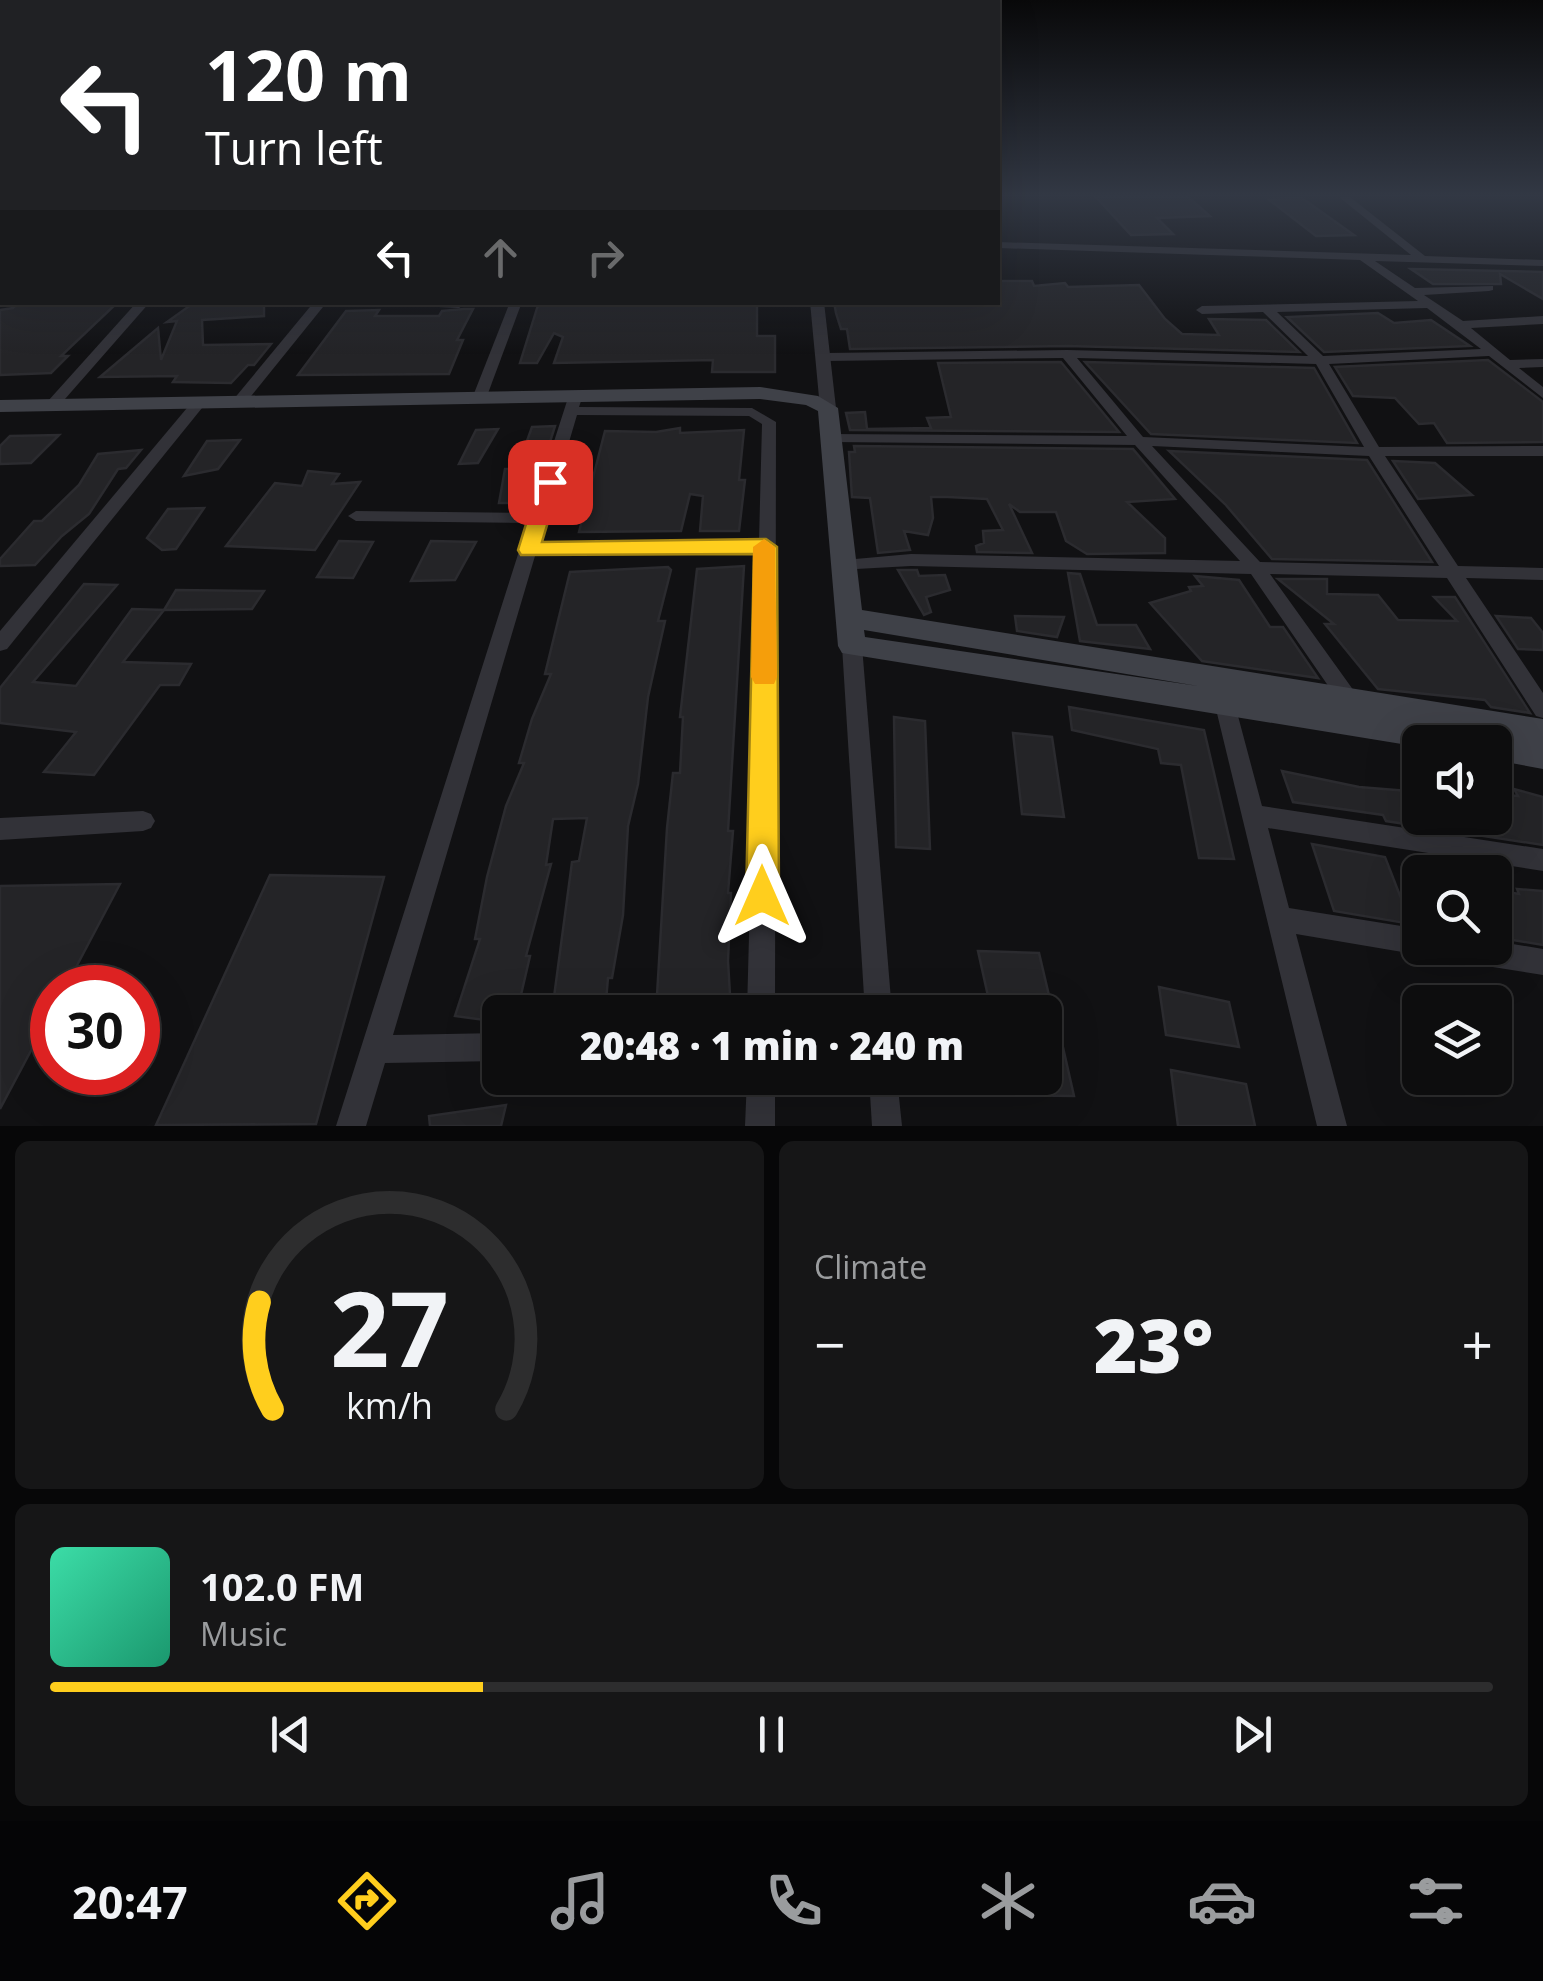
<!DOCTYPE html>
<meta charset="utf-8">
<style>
:root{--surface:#0d0d0e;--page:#161617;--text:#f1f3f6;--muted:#9a9c9e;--line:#2d2d2e;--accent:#ffce1d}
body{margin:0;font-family:"Open Sans",sans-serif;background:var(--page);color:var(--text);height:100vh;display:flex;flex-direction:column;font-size:38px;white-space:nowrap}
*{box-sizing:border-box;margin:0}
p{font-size:32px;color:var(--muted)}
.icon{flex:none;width:55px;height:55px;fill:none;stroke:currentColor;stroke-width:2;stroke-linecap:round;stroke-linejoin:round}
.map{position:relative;height:1126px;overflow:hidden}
.drawer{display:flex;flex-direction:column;gap:15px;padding:15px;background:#070708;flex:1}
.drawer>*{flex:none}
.guide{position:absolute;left:0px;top:0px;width:1000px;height:305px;box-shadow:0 10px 40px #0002,0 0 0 2px var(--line);background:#202124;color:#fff;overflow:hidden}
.controls{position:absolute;left:1402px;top:725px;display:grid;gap:20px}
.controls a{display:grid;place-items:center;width:110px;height:110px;border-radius:15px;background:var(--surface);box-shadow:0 10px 40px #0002,0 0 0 2px var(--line);font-size:50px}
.speed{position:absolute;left:30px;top:965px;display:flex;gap:20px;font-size:50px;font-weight:700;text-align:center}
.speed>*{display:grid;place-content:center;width:130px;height:130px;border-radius:50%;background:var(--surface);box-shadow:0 10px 40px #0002,0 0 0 2px var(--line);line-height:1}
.speed .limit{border:15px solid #d22;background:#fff;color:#111}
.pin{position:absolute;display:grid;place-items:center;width:85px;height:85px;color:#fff;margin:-42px;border-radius:20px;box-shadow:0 5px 15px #0006}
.me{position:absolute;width:110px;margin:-55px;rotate:0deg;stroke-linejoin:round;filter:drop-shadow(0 0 8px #0008)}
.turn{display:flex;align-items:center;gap:35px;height:210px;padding:0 40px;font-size:45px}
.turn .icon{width:130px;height:130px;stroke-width:2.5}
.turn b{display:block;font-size:70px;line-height:85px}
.lanes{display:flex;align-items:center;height:95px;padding:0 40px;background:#0003;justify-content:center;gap:50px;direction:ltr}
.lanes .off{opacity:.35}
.big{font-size:75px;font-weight:800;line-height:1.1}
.drawer .widget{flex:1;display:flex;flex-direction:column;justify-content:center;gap:15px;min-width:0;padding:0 35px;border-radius:15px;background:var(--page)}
.drawer .dial{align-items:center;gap:0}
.dial svg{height:260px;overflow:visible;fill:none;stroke:var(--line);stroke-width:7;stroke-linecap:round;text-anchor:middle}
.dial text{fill:var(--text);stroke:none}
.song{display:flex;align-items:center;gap:30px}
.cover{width:120px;height:120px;border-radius:15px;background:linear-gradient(135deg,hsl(160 70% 55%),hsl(160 70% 35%))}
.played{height:10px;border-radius:5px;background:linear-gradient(90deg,var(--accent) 30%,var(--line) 30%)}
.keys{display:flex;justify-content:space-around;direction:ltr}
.heat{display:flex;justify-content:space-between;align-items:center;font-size:55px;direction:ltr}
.drawer .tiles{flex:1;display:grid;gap:15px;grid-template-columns:1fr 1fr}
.widget:last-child{grid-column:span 2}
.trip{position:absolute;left:482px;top:995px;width:580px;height:100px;border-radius:15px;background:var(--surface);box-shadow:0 10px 40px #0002,0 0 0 2px var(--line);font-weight:800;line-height:100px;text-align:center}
.menu{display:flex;height:160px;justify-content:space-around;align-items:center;background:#050506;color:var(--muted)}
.menu .icon{width:70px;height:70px}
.menu .selected{color:var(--accent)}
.menu b{font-size:45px;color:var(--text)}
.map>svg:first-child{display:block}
.building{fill:#242427;stroke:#2b2b2f;stroke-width:2.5}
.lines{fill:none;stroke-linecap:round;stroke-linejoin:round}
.minor{fill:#323238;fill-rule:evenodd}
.tertiary{fill:#323238;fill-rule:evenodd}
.secondary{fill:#3f4148;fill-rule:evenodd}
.route{fill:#ffce1d;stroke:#a68613;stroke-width:2.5}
.slow{fill:#f59e0b}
</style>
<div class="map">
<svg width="1543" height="1126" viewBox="0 0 1543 1126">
<rect width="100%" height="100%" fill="#111113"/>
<g class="building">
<path d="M1096,197H1188L1210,216L1157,218L1173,234L1131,235Z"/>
<path d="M1302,198L1354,235L1316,236L1268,199Z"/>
<path d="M1411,269L1543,272V299L1500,274L1501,284H1433Z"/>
<path d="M998,281H1032L1034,286L1065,283L1068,287L1139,285L1165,319L1182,334L1219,335L1209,319L1266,320L1299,352L1067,346L850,349L847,329H841L836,313L834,302H998Z"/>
<path d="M18,302H118L61,356H68L51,373L0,375V310L13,308Z"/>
<path d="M195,302H264V316L202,320L203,345L271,344L254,365H248L231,383L173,382L177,376L100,377L158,328L161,360L177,321L167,322Z"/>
<path d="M539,302H757V336H775V372H712L713,360L554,363L563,337L554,333L537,363H520Z"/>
<path d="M464,309H473L457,340H463L449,374L298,375L346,311L379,310L375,316H439L442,311Z"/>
<path d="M1378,313L1394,323L1431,320L1470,346L1324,352L1287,317Z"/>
<path d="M1488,360L1543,402V442L1447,443L1434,423L1419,424L1395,398L1353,396L1335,367Z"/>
<path d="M1061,362L1119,432L850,430L846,413L865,412L867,429L931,428L927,418L951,417L938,363Z"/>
<path d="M1085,362L1314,368L1357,443L1151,434Z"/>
<path d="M555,426L543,464L520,503H499L505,469H517L532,427Z"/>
<path d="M680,428V433L744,430L739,480H745L739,531H700L703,496L690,494L681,531L579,532L605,431L656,432Z"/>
<path d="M498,429L478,463L459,464L476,430Z"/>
<path d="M59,435L31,463L0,464V446L10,436Z"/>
<path d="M240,440L218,469L184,476L207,441Z"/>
<path d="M854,446L1133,449L1175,499L1127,502L1165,538V553L1087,554L1066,541L1056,512H1020L1009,504L1032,553L977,552L976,546L984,543L983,531L1003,530L987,499L948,497H931L933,518L928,535L904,531L910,550L878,553L870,498L852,497L849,452H855Z"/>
<path d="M141,450L126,468L118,469L89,514L62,536L35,565L0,566V559L34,521H42L79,485L98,454Z"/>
<path d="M1169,451L1367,460L1432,562L1272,559L1225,504Z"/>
<path d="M1393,461L1435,463L1472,495L1418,499Z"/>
<path d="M308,471L339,474L332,484L360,482L315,550L226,546L275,483L302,486Z"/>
<path d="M204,508L176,549L162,550L147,538L168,509Z"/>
<path d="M339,541L373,542L353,578L317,577Z"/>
<path d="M431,541L476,542L455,580L411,581Z"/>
<path d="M744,566L728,831H733L728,893H731L728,961L731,1012H656L667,828L673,773H680L683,717H680L697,569Z"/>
<path d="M668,567L671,570L658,621H665L648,697L638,784L628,826L623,915L612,978H608L605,1012H552L572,862L579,861L587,818L553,819L546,865L551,864L526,956H530L517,1012H500V1022L455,1016L480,939H475L487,877L506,806L524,763H519L532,719L551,674H545L570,572Z"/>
<path d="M898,570H917L919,576L945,575L950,590L926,597L931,612L924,615Z"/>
<path d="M1068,573L1080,574L1097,625H1136L1150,649L1080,641Z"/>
<path d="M1195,576L1239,580L1270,627H1283L1318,678L1202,661L1150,603L1191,591L1189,587L1203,586Z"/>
<path d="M1278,579H1327V594L1378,595L1398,620L1457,621L1434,597H1455L1530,713L1491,707L1485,700L1378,689L1325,624H1334Z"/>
<path d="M84,584L117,585L33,682L76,686L132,609L164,610L123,662L191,664L179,685H160L94,775L44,772L76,732L0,723V688Z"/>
<path d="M176,590L264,591L252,609L164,610Z"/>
<path d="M1015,616L1064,617L1057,637L1017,631Z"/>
<path d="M1496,616L1531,618L1543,633V650L1518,649Z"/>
<path d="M1069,707L1204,730L1234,859L1199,858L1181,765L1161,763L1158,749L1072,730Z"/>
<path d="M894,717L925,721L930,849L896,847Z"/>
<path d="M1013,733L1052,737L1064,817L1022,814Z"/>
<path d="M1282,771L1359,787L1420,792V818H1495V794L1518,796L1514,789L1543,797V845L1386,821L1383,815L1293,802Z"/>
<path d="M1312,844L1385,857L1411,924L1334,911Z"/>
<path d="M270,875L384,877L316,1124L156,1125Z"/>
<path d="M120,884L65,988H52V1011L0,1109V886Z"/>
<path d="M1517,889L1543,891V945L1495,937V890L1519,894Z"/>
<path d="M978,951L1039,953L1051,1004L990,1005Z"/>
<path d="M1159,987L1229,1002L1239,1047L1166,1035Z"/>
<path d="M1045,1042L1062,1043L1074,1096L1006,1095L1002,1078H1045Z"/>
<path d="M1171,1070L1246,1084L1255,1126H1178Z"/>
<path d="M506,1105L501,1126H430L429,1116Z"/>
</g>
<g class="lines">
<g class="minor">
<path d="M1339,197H1350L1425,256L1543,260V266L1375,261L1415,288L1493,286V290L1489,291L1424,295L1463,321L1543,316V324L1471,328L1510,360L1543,359V367L1519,368L1543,387V398L1489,356L1329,364L1379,447L1543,446V456H1385L1458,566L1543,568V580L1466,578L1543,693V718L1536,716L1447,578L1270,574L1354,691L1357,697L1354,703L1347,705L1340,703L1251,574L911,566L838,570L835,566L838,562L844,560L911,554L1240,561L1135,445L831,442L824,438L831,434L1127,436L1063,358L825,361L819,357L825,353L1067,350L1308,356L1263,312L1202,314L1196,310L1202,306L1418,301L1360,260L998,248V242L1411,255ZM1427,308L1481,349L1323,356L1277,312ZM1077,358L1316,364L1364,447L1143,437ZM1152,446L1369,456L1439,566L1260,562Z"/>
<rect x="0" y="251" width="2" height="6"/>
<rect x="0" y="267" width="2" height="10"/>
<path d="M137,302H150L58,407H48V401Z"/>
<path d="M314,302H327L243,406H233V400Z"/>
<path d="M411,302H464L465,304L459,308L417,306Z"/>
<path d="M510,302H522L487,396L480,400L475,399L473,396Z"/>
<path d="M574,397L581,401L579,407L752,408L776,422L775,1012H747L759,553L535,556L393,1035L500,1033V1061L385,1063L366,1126H336L528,523L356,521L348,516L356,511L531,513L567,401ZM577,415L749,416L762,424L759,541L539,544Z"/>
<path d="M197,401L204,405L202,408L7,649L0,651V631L192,402Z"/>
<path d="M852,639L859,641L862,646L892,1012H865L842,646L845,641Z"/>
<path d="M1224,693L1231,695L1234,701L1262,806L1543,849V871L1268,828L1289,908L1420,929V948H1431L1420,955L1296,934L1347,1126H1317L1214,701L1217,695Z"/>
<path d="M143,811L151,814L155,821L151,828L143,831L0,840V818Z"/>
<path d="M1495,941L1543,949V975L1455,961L1446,957L1442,948H1495Z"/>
<path d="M747,1078H775V1126H745Z"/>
<path d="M869,1078H897L902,1126H872Z"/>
</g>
<path class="tertiary" d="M810,302H824L836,408L828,413L820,408Z"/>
<path class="secondary" d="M760,387L818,396L838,408L862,610L1543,719V769L1495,760V742H1420V747L842,653L838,646L818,411L806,405L760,399L0,412V400ZM864,630L1198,686L865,637Z"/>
</g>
<linearGradient id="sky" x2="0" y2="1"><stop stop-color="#09090a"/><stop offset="0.55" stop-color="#323844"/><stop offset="1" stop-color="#323844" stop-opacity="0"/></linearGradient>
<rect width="1543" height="355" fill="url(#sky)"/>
<path class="route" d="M550,476L560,482L542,542L766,539L777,547L779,896L774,907L762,912L751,907L746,896L754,554L521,555L518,550L539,482Z"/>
<path class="slow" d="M764,539L775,547L777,677L774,684H755L751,677L753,547Z"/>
</svg>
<div class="controls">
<a><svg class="icon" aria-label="sound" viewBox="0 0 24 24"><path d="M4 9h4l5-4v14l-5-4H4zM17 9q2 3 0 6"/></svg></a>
<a><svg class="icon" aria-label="search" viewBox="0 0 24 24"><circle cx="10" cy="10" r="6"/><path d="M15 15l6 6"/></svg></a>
<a><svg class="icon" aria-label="layers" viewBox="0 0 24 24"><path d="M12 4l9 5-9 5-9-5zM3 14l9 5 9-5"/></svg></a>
</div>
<div class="speed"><div class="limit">30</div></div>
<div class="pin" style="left:550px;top:482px;background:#d93025"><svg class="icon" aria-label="arrive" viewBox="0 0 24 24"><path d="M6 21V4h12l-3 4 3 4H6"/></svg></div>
<svg class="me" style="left:762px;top:896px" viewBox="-20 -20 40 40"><path d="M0-17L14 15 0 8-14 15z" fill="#ffce1d" stroke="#fff" stroke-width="4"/></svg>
<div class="trip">20:48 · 1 min · 240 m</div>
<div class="guide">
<div class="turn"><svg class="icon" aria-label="left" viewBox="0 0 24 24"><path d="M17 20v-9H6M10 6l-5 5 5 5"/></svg><div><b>120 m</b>Turn left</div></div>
<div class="lanes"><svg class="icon" aria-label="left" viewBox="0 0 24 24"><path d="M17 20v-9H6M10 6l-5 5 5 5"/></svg><svg class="icon off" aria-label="ahead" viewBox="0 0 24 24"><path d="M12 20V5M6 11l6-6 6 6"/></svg><svg class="icon off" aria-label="right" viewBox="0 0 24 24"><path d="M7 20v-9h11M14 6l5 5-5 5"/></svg></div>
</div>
</div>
<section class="drawer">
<div class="tiles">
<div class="widget dial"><svg viewBox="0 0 100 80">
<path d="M14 69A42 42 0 1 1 86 69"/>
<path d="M14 69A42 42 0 0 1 10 36" stroke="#ffce1d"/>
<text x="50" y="56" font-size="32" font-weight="700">27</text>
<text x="50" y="72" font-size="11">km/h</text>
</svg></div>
<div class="widget"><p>Climate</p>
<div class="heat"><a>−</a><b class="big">23°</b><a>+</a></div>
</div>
<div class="widget">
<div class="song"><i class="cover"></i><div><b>102.0 FM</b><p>Music</p></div></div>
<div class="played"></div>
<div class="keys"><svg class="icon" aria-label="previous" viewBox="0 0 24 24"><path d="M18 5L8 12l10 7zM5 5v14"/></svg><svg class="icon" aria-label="pause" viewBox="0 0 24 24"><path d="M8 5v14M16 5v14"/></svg><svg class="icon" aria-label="next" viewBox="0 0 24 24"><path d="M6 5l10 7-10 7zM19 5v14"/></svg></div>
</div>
</div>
</section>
<nav class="menu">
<b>20:47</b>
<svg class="icon selected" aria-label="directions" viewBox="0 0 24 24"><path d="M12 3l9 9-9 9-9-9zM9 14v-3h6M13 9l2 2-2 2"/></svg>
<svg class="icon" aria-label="music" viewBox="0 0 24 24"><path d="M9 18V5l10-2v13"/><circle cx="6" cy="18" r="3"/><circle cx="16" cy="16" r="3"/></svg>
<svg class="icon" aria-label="phone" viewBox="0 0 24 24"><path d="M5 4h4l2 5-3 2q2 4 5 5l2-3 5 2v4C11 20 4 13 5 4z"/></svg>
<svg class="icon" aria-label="climate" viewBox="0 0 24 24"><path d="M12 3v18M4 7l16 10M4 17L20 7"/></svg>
<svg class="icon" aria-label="car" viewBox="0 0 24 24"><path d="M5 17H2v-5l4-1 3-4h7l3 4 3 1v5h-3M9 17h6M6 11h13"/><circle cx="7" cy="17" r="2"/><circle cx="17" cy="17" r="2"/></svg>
<svg class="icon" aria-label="filters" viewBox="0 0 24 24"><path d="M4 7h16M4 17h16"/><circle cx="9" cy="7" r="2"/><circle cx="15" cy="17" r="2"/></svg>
</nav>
